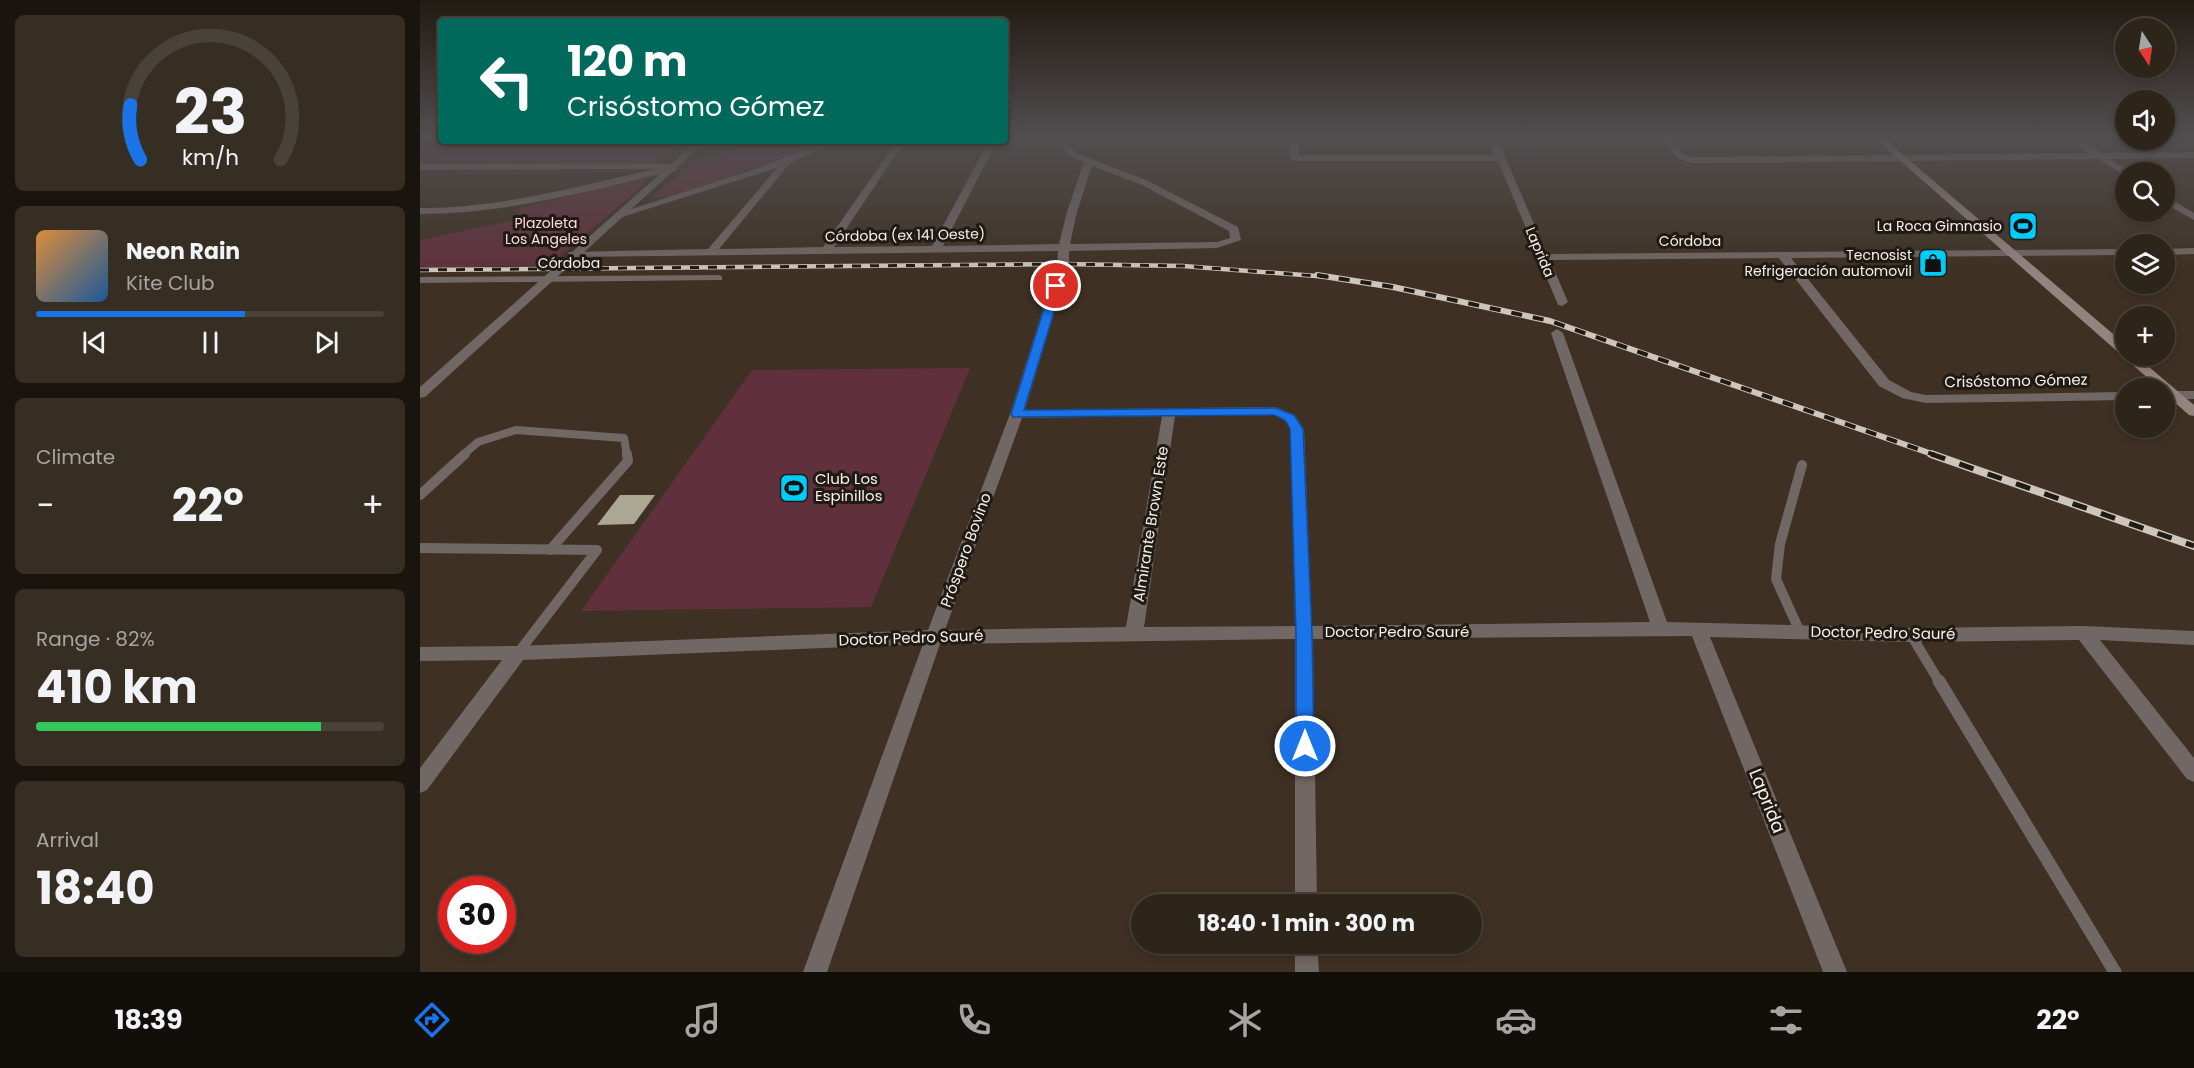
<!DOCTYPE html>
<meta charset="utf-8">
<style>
:root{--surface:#2e251a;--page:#362d23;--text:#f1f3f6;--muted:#a7a5a2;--line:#494239;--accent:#1a73e8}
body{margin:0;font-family:Poppins,sans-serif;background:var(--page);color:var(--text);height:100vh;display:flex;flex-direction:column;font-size:22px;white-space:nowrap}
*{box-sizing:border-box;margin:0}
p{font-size:20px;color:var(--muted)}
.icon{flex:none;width:33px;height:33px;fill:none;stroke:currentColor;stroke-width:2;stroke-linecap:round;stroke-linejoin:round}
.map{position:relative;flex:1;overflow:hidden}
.panel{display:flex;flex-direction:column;gap:15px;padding:15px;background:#19140e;width:420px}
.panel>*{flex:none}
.guide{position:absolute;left:18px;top:18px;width:570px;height:126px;border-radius:6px;box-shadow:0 3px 9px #0003,0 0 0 2px var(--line);background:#00695c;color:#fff;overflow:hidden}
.needle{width:39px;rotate:168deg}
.buttons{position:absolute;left:1695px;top:18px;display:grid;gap:12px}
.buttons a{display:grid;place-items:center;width:60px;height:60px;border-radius:50%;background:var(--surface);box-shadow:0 3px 9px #0003,0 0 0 2px var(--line);font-size:30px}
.speed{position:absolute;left:18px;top:876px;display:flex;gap:12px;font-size:30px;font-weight:700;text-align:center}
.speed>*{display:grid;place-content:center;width:78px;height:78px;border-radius:50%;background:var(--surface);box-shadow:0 3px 9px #0003,0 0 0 2px var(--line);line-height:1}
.speed .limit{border:9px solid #d22;background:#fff;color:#111}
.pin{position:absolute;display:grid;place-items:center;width:51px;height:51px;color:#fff;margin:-26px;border:3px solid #fff;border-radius:50%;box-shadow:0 2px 6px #0007}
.me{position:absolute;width:66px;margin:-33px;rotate:0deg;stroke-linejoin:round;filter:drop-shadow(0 0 4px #0008)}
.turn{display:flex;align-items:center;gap:21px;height:126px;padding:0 30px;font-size:27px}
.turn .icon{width:78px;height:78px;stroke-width:2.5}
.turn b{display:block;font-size:42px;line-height:51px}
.big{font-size:45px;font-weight:700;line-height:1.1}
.panel .tile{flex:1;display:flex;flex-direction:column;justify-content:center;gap:9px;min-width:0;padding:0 21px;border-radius:9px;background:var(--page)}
.panel .dial{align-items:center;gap:0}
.dial svg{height:156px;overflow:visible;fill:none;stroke:var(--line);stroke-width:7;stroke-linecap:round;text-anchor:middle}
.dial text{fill:var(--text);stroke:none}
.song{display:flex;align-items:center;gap:18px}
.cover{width:72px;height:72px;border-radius:9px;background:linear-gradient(135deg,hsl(30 70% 55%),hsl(210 70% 35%))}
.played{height:6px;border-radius:3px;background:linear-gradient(90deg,var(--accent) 60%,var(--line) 60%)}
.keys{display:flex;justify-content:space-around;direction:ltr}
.heat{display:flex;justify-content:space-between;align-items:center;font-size:33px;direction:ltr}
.charge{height:9px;border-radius:4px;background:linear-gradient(90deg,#34c759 82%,var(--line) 0)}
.trip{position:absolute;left:711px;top:894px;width:351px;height:60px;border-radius:30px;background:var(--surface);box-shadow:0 3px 9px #0003,0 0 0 2px var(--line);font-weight:700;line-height:60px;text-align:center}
.tab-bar{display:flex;height:96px;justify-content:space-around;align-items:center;background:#120f0a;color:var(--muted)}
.tab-bar .icon{width:42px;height:42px}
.tab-bar .current{color:var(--accent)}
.tab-bar b{font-size:27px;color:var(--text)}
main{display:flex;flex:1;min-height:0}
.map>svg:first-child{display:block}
.green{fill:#60313c}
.building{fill:#aba792}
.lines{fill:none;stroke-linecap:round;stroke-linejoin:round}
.service-far3{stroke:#716764;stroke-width:6}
.service-far2{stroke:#716764;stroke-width:8}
.service-far1{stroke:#716764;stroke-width:10}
.service{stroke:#716764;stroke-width:13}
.minor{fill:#716764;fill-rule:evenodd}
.tertiary{fill:#716764;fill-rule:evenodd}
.secondary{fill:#93847f;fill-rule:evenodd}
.rail-far2-casing{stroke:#cec5bb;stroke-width:4.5}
.rail-far1-casing{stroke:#cec5bb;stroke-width:6}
.rail-casing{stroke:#cec5bb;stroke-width:8}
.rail-far2{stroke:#201a14;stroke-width:3;stroke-dasharray:9;stroke-linecap:butt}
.rail-far1{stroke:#201a14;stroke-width:4;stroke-dasharray:11;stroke-linecap:butt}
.rail{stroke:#201a14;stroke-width:5;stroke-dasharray:15;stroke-linecap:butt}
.route{fill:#1a73e8;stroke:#114b97;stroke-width:1.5}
.labels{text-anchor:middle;stroke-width:6;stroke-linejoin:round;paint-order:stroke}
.far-park-label{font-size:14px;fill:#fed9e0;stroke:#201a14}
.far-poi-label{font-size:14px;fill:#f8efe7;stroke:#201a14;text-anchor:end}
.far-street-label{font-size:14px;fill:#f8efe7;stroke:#201a14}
.street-label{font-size:15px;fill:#f8efe7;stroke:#201a14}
.poi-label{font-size:15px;fill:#f8efe7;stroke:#201a14;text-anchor:start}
.near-street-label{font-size:18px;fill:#f8efe7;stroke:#201a14}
</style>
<main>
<section class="panel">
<div class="tile dial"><svg viewBox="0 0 100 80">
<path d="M14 69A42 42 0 1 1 86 69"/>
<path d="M14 69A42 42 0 0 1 9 41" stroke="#1a73e8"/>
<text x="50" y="56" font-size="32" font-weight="700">23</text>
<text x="50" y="72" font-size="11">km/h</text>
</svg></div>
<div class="tile">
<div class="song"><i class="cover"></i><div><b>Neon Rain</b><p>Kite Club</p></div></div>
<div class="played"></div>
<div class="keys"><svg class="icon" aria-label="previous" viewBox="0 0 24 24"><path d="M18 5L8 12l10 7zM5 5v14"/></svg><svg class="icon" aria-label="pause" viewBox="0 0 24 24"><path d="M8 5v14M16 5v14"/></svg><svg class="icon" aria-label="next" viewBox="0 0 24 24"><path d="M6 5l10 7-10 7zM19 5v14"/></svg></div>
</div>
<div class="tile"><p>Climate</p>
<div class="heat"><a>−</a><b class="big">22°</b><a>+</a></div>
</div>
<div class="tile"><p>Range · 82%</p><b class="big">410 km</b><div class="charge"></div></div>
<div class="tile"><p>Arrival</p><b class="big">18:40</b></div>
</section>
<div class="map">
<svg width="1774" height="972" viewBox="0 0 1774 972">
<rect width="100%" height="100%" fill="#3e3123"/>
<g class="green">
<path d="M6,136H21V141H262L234,164L0,165V139Z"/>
<path d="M337,141H403L361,159L250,197H232L275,161Z"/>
<path d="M220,179L229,180L130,265L0,268V240L100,219L99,208Z"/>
<path d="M550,368L451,607L161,611L332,370Z"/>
</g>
<path class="building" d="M200,495H235L214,524L177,525Z"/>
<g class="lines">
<path class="service-far3" d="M0,167L236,166L254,168"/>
<path class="service-far2" d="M43,455L58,442L96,430L204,438L207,455"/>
<g class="service-far1">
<path d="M0,495L45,454"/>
<path d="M0,548L177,550L98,653"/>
<path d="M130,550L208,461L207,454"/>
<path d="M1380,632L1356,579L1360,544L1382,465"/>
<path d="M1491,635L1520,683"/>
</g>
<path class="service" d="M1519,681L1695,972"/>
<g class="minor">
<path d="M639,136H647L650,147L656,153L726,180L818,227L821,240L797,248L649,251V264L605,410L856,407L875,415L884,429L892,626L1230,622L1131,333L1137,329L1143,333L1247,622L1491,628L1664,626L1774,631V645L1680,640L1774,758V782L1767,779L1659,640L1491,642L1290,637L1427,972H1403L1272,636L893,639L897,904H875V639L520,644L407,972H383L503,644L103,660L7,790L0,793V768L82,660L0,661V647L98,646L508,630L590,414L637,264L638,251L153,257L148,254L149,252L288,249L357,168L202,217L193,215L332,170L408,141H420L370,163L299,249L403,247L477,141H485L414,247L512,246L569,141H577L523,246L639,244L647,212L664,162C649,157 642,152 639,136ZM672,166L720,184L809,231L810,238L797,242L650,244L657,212ZM854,415L865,421L870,429L875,626L724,627L755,416ZM742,416L706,627L525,630L602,418Z"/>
<path d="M870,136H878L879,155H1075L1068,136H1076L1127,254L1706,249V255L1371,258L1469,380L1491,392L1506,395L1706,392V400L1506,403L1482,398L1459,386L1359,258L1130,260L1148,302L1142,306L1138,305L1078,161H875L870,158Z"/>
<path d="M1241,136H1250L1263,154L1272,157L1669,153L1645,136H1655L1682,153L1774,152V158L1690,159L1709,171L1710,172H1706V176L1678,159L1271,163L1257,158Z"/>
<path d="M254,165L257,166V170C173,190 87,214 0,214V208C86,208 170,183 254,165Z"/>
<path d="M1744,195L1774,213V220L1744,203Z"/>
<path d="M1774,248V254L1744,255V249Z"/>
<path d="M298,275L302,276V280L0,283V277Z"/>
<rect x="1744" y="391" width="30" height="8"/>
<path d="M875,944H897L899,972H875Z"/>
</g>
<path class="tertiary" d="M277,141H286L5,397L0,398V387Z"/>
<path class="secondary" d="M1452,136H1461L1706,345V356H1716L1774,405V416L1769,415L1744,393V388H1739Z"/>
<g class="rail-far2-casing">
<path id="rail-far2" d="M0,270L643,264L763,266L910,277"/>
</g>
<g class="rail-far1-casing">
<path id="rail-far1" d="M897,275L973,287L1130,321L1515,455"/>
</g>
<g class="rail-casing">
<path id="rail" d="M1511,454L1774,546"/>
</g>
<use href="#rail-far2" class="rail-far2"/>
<use href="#rail-far1" class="rail-far1"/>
<use href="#rail" class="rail"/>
</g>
<linearGradient id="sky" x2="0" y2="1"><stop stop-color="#221b13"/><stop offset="0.5" stop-color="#524e50"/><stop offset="1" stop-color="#524e50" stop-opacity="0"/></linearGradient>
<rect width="1774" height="272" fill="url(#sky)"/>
<path class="route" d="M636,283L642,286L604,410L856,408L874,415L883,429L892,633L894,746L891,751L885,753L878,751L876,746V633L870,429L865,420L854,415L593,417L591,414L631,286Z"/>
<defs>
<g id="stadium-square" transform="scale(1.5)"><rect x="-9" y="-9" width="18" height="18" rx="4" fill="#01cbf9" stroke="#201a14"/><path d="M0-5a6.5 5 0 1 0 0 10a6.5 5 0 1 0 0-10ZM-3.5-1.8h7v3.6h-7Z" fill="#111"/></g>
<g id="shop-square" transform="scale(1.5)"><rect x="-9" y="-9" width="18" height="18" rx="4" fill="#01cbf9" stroke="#201a14"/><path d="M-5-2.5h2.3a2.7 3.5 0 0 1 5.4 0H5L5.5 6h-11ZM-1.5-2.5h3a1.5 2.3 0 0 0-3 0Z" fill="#111"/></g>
</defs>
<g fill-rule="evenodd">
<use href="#stadium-square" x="1603" y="226"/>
<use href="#shop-square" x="1513" y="263"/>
<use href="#stadium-square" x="374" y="488"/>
</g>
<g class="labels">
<g class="far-park-label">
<text x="126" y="228">Plazoleta<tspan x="126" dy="16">Los Angeles</tspan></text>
</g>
<g class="far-poi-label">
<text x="1582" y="231">La Roca Gimnasio</text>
<text x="1492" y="260">Tecnosist<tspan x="1492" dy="16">Refrigeración automovil</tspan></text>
</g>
<g class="far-street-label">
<text transform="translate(485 235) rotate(-1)" y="5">Córdoba (ex 141 Oeste)</text>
<text x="1270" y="246">Córdoba</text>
<text transform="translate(1120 252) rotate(67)" y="5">Laprida</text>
<text x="149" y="268">Córdoba</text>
</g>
<g class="street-label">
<text transform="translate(1596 381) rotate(-1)" y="5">Crisóstomo Gómez</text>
<text transform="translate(731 524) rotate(-81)" y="5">Almirante Brown Este</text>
<text transform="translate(546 550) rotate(-70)" y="5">Próspero Bovino</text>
<text x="977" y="637">Doctor Pedro Sauré</text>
<text transform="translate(1463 633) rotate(1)" y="5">Doctor Pedro Sauré</text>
<text transform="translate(491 638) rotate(-2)" y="5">Doctor Pedro Sauré</text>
</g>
<g class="poi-label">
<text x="395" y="484">Club Los<tspan x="395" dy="17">Espinillos</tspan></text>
</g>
<g class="near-street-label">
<text transform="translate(1347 801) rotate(68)" y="6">Laprida</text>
</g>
</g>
</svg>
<div class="buttons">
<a><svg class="needle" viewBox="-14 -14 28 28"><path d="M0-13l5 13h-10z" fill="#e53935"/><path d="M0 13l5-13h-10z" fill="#a7a5a2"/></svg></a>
<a><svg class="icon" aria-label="sound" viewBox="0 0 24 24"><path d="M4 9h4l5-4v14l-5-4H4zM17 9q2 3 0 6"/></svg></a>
<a><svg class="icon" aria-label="search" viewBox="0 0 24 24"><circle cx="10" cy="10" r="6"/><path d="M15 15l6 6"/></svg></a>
<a><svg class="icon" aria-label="layers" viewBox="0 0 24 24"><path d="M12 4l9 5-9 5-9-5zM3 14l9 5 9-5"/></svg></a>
<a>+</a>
<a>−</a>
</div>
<div class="speed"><div class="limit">30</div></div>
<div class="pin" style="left:636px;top:286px;background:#d93025"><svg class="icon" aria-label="arrive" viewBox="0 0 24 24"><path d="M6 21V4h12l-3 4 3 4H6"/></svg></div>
<svg class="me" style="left:885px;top:746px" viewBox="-20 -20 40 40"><circle r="17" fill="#1a73e8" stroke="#fff" stroke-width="3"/><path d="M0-11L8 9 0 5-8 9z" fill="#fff"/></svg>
<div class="trip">18:40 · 1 min · 300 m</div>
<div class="guide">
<div class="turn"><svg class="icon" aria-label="left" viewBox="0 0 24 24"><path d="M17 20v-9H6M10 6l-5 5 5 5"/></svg><div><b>120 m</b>Crisóstomo Gómez</div></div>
</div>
</div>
</main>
<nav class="tab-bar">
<b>18:39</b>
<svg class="icon current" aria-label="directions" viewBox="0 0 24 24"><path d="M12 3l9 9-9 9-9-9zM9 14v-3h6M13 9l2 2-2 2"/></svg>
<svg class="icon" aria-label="music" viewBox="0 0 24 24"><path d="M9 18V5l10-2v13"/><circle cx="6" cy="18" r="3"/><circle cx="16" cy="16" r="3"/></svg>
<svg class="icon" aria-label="phone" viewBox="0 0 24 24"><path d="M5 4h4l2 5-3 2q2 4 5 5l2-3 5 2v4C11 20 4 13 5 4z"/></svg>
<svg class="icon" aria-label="climate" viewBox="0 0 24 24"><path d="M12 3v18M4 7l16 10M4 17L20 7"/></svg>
<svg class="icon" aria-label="car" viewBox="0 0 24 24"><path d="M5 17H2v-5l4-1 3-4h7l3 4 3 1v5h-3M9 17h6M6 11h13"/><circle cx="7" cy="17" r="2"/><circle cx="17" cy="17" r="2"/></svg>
<svg class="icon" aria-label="filters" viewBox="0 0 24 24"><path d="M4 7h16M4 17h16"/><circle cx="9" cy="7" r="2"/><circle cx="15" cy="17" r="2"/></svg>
<b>22°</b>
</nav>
